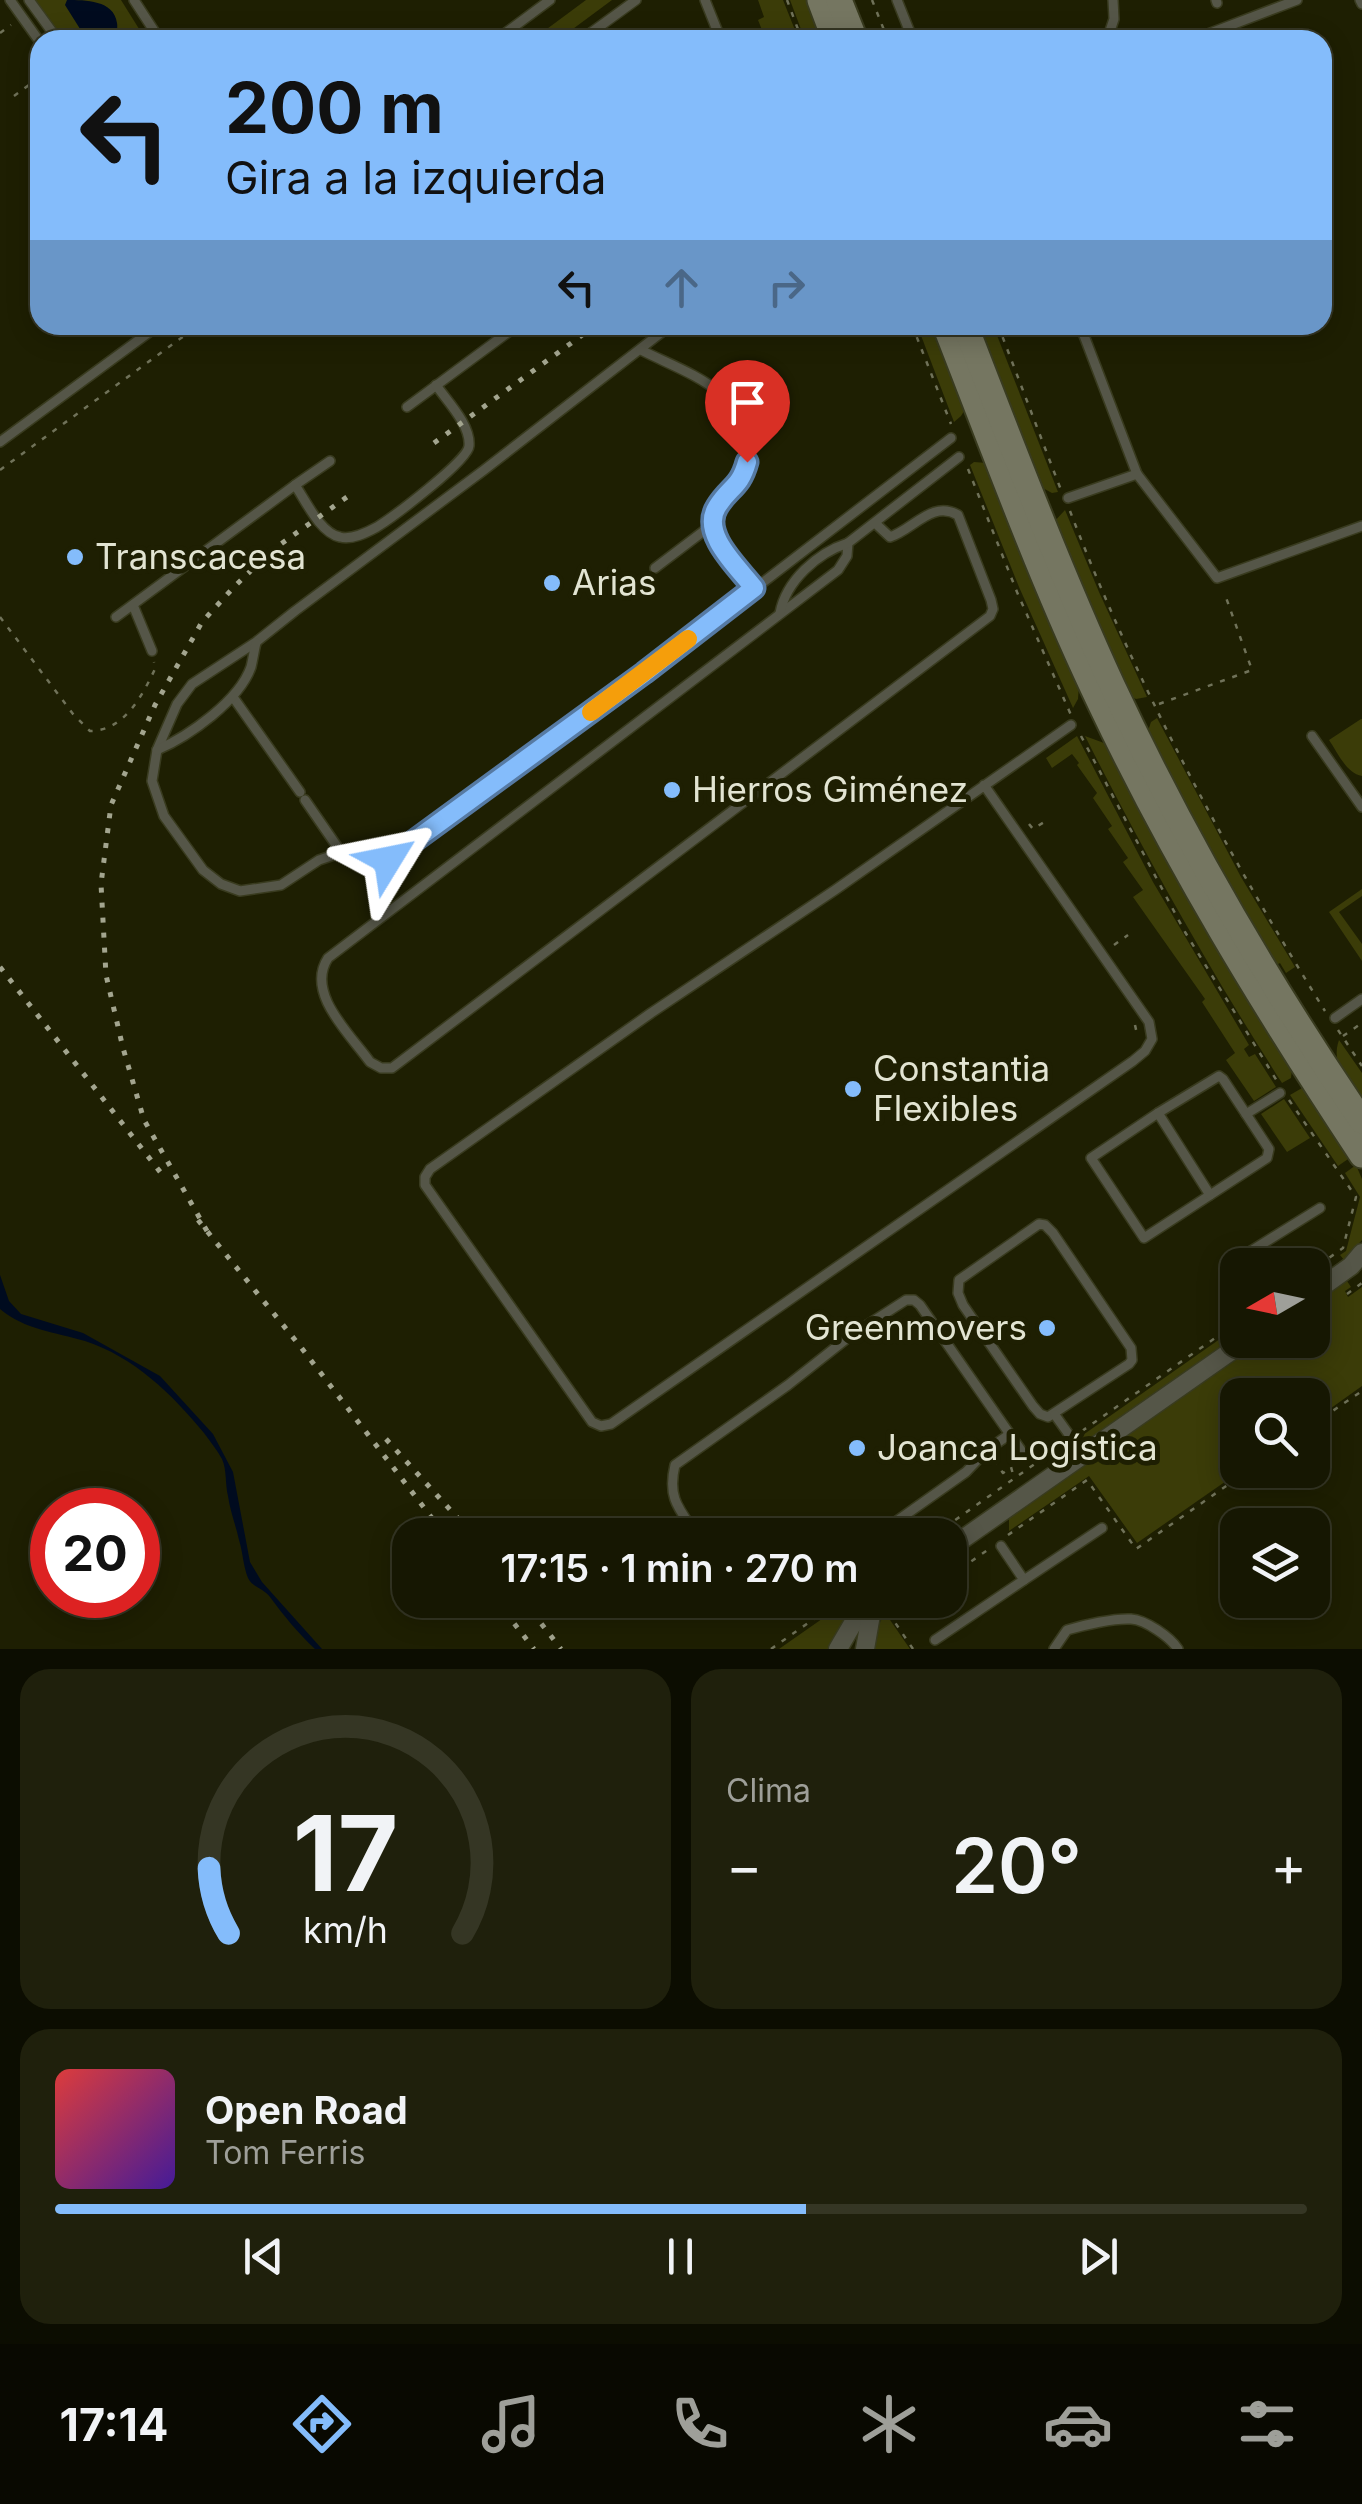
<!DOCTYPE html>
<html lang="es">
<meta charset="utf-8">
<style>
:root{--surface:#161702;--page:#1f200c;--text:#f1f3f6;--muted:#9e9f99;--line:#353624;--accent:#84bcfb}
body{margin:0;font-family:Inter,sans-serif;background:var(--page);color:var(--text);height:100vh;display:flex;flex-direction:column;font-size:38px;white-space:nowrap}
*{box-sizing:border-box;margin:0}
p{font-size:32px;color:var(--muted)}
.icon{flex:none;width:55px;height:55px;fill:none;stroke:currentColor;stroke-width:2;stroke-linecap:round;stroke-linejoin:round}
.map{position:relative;height:1649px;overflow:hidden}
.panel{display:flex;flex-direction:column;gap:20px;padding:20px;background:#0c0d01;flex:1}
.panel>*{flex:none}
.guide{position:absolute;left:30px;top:30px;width:1302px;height:305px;border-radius:30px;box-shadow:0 5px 25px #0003,0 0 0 2px var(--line);background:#84bcfb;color:#111;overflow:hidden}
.needle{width:65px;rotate:261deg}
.tools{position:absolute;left:1220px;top:1248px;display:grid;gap:20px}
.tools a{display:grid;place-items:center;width:110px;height:110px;border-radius:20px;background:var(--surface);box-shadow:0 5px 25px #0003,0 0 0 2px var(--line);font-size:50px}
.speed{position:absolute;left:30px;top:1488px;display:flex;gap:20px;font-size:50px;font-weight:700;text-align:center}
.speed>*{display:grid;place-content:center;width:130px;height:130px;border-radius:50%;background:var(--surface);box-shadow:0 5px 25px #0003,0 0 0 2px var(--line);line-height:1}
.speed .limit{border:15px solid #d22;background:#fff;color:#111}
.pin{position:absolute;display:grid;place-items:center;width:85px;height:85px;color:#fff;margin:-102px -42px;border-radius:50% 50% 50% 0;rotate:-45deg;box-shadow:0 0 10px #0007}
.pin .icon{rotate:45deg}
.me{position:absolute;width:110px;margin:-55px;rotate:55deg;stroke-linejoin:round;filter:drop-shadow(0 0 8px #0008)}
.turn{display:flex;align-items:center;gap:35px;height:210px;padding:0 30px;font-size:45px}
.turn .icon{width:130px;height:130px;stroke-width:2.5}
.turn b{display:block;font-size:70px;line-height:85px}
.lanes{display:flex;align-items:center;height:95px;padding:0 30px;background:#0003;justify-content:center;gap:50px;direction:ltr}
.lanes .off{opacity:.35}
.big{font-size:75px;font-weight:600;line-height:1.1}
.panel .card{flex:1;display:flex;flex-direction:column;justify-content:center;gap:15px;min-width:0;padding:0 35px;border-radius:30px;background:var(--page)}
.panel .dial{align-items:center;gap:0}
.dial svg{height:260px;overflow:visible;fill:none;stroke:var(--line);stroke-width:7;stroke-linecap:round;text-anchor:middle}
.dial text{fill:var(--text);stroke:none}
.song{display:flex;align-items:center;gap:30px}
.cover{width:120px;height:120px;border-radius:15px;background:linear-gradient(135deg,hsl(0 70% 55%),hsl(260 70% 35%))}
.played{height:10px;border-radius:5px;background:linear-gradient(90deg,var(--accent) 60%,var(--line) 60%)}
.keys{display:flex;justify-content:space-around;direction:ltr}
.heat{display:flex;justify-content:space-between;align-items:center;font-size:55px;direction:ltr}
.panel .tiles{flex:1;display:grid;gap:20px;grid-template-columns:1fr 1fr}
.card:last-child{grid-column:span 2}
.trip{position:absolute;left:392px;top:1518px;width:575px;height:100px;border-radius:30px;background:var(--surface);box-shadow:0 5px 25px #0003,0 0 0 2px var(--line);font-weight:600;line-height:100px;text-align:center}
.tab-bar{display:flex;height:160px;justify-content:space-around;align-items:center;background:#090901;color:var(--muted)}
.tab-bar .icon{width:70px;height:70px}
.tab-bar .on{color:var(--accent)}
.tab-bar b{font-size:45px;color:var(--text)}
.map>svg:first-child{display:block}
.green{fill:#3b3c08}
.water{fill:#000b1f}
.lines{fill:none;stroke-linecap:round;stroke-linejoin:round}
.service-casing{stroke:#393b1f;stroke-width:12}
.minor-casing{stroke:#393b1f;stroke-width:21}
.secondary-casing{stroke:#393b1f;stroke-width:29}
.path{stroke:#707259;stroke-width:2.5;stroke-dasharray:5 8;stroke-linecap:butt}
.service{stroke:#555648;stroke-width:9}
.minor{stroke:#555648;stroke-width:18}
.secondary{stroke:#757661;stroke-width:25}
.rail{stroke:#a3a58f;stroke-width:5;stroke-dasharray:5 10;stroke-linecap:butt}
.route-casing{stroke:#567aa3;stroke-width:25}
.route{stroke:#84bcfb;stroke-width:18}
.slow{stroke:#f59e0b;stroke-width:18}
.poi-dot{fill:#84bcfb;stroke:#1e1f02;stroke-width:4}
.labels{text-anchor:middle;stroke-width:10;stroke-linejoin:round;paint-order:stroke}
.poi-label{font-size:35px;fill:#e2e4d2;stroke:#1e1f02;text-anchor:start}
</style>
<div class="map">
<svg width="1362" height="1649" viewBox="0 0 1362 1649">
<rect width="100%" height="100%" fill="#1e1f02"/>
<g class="green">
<path d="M34,0H121L146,40H64Z"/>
<path d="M586,0H612L558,40H532Z"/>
<path d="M758,0H783L799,40H766L758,20L764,17Z"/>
<path d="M790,0H808L823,40H805Z"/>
<path d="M917,325H934L966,408L961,416L954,422Z"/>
<path d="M977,325H993L1058,492L1052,493L1039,486Z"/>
<path d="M974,462L987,463L1079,685L1078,699L1073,708L1019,587L970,465Z"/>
<path d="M1065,510L1099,592L1147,697L1136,699L1130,696L1053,523Z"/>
<path d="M1157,718L1241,877L1295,967L1286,973L1280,963L1275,966L1250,924L1147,734L1151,722Z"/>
<path d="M1361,719H1362V776C1346,773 1338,753 1329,740Z"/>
<path d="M1077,736L1153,882L1249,1045L1244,1049L1249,1057L1255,1054L1276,1087L1254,1101L1226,1060L1235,1053L1202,1002L1205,999L1133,897L1143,890L1123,862L1128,858L1108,829L1112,826L1093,798L1097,793L1077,765L1079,763L1072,754L1052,768L1046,758Z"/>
<path d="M1085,736L1104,743L1112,754L1200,919L1292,1069L1291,1078L1282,1083C1210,971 1145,855 1085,736Z"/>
<path d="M1362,889V896L1339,912L1362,944V961L1329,912Z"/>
<path d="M1339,1040L1362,1073V1101C1349,1082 1330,1064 1339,1040Z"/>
<path d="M1302,1088L1306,1091L1351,1157L1338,1166L1290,1095Z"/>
<path d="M1284,1099L1310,1138L1287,1152L1261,1114Z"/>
<path d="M1356,1165L1362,1179V1240L1344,1260L1340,1255L1346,1251L1360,1197L1345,1173Z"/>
<path d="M1347,1281L1351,1287L1345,1291L1348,1297L1362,1287V1386L1313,1421L1312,1395H1238V1470H1242L1137,1543L1089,1476L1009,1531V1518L1263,1340H1312L1313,1305Z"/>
<path d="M1237,1327V1335L1087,1440L1084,1441L1080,1437Z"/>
<path d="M849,1600H864L848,1617L829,1649H779Z"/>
<path d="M896,1600H911L888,1617L910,1649H874C876,1629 881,1614 896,1600Z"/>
</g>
<g class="water">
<path d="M67,0C85,0 114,0 117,23C118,28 116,34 115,40H87L65,5Z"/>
<path d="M0,1275L9,1301L21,1314L83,1333L160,1376L213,1434L233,1472L250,1562L262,1582L322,1649H315C298,1633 284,1616 270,1597C263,1588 253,1588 248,1578C243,1565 243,1553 239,1540C236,1526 230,1511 228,1496C225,1484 227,1470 222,1459C217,1450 210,1441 204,1433C172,1394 134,1357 85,1341C55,1332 25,1330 0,1309Z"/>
</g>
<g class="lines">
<g class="service-casing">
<g id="service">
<path d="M10,0L40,42"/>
<path d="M29,0L58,40"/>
<path d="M134,0L160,40"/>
<path d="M705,0L721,40"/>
<path d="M897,0L913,40"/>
<path d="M1216,0L1217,3"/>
<path d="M1360,0L1362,4"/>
<path d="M496,40L550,0"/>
<path d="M581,40L636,0"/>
<path d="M1107,40L1114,19L1113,0"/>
<path d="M1192,40L1297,0"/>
<path d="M671,325L484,470L295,611L256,642L192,684L177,704L157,750L152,781L164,816L203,870L221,884L240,891L281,885L319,860L334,855L362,856L377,862L397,855L675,650L951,438"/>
<path d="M1080,325L1137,474"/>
<path d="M641,350C686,373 747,390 747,449C747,459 747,471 741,479C731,495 712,503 713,524C713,543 742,573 754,588"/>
<path d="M407,407L518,325"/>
<path d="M0,442L159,325"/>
<path d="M295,485L330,461"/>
<path d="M1068,498L1137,474L1217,578L1362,526"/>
<path d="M875,523L890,537C914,529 932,500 958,515L991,600L993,609L990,616L392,1068H381L370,1062C350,1034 305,993 328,958L838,570L847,556L848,543L959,457"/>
<path d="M655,568L713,524"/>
<path d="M133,605L152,651"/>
<path d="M780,613C786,581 817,553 848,543"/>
<path d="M116,617L295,485C306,501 320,533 340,537C352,540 366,533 377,527C393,517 468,461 469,446C471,425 447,401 436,385"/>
<path d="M233,697L300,792"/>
<path d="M1312,736L1362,807"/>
<path d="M157,750C189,736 239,701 251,667C253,659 254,651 256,643"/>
<path d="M984,785L1149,1022L1152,1039L1145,1051L1133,1061L611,1424L601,1426L592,1422L425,1185V1177L430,1169L651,1013L835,890L1071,725"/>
<path d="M305,800L343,855"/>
<path d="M1335,1018L1362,999"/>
<path d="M1219,1076L1223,1079L1269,1149L1267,1158L1144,1238L1091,1158L1158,1113Z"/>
<path d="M1158,1113L1210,1195"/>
<path d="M1246,1114L1280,1093"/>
<path d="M1039,1224L1045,1225L1053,1233L1131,1348L1132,1360L1129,1364L1048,1417L1040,1414L1033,1406L963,1305L958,1293L959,1280Z"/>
<path d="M1229,1265L1246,1254"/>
<path d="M1253,1265L1246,1254L1320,1208"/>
<path d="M1055,1415L1070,1436"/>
<path d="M697,1535C679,1509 667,1498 675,1465L788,1385L850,1336L906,1300H914L920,1305L1023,1453"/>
<path d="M877,1535L966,1472L987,1450L1010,1434"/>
<path d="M1001,1546L1024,1580L1102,1528"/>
<path d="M741,1600C756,1615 767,1612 784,1600"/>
<path d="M935,1640L1024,1580"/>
<path d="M1054,1649L1067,1630C1084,1625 1114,1618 1131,1619C1146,1620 1170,1637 1178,1649"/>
</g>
</g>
<g class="minor-casing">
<g id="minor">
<path d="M1312,1294L1351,1266L1362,1253"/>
<path d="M950,1548L1247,1340"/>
<path d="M838,1649L852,1625L879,1600"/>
<path d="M865,1649L872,1609"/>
</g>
</g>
<g class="secondary-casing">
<g id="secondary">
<path d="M820,0L835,40"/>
<path d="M839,0L855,40"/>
<path d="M945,325C995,452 1041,580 1100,703C1175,861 1266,1010 1362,1155"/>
<path d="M965,325C1012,446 1058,567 1112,685C1183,837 1268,983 1362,1121"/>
</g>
</g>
<g class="path">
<path d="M787,0L802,40"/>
<path d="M872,0L888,40"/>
<path d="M0,33L11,25"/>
<path d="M14,96L40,77"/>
<path d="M912,325L951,424"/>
<path d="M998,325L1061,490"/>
<path d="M968,469L1017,592L1071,715"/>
<path d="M0,470L199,325"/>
<path d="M1070,511C1137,686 1226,852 1325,1011"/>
<path d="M0,617L73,714L90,731C124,731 142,696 155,669L154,662"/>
<path d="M1159,704L1252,670L1224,592"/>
<path d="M1081,736L1185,932L1277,1081"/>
<path d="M1029,824L1033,829L1046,821"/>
<path d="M1114,945L1128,935"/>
<path d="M1135,1025L1137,1034"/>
<path d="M1338,1030L1362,1066"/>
<path d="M1343,1036L1362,1023"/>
<path d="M1289,1100L1356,1197L1343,1248L1312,1270"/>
<path d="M1347,1294L1362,1283"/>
<path d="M1312,1425L1362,1391"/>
<path d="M1082,1431L1238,1322"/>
<path d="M954,1455L971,1448"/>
<path d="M994,1460L1003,1473L1011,1467L1014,1478"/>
<path d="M934,1535L1063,1444"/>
<path d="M1008,1535L1087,1480L1136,1549L1249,1470"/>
<path d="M950,1576L989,1549"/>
<path d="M771,1649L841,1600"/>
<path d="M913,1649L892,1618L917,1600"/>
</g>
<use href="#service" class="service"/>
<use href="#minor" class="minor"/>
<use href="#secondary" class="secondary"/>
<g class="rail">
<path d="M434,443L596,325"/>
<path d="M0,967L161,1173"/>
<path d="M198,1220L300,1346L445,1535"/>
<path d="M207,1231L144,1120L123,1048L106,975L101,884L111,805L155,705L202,622L233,588L271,551L354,492"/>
<path d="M386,1439L473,1535"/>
<path d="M496,1600L534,1649"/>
<path d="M523,1600L561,1649"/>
</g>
</g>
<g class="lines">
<g class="route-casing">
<path id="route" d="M388,860L644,673L754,588C739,568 700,534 717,507C729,487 740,488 747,462"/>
</g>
<use href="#route" class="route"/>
<path class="slow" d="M591,712L688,639"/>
</g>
<g class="poi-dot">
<circle cx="75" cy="557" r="10"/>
<circle cx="552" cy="583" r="10"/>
<circle cx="672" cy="790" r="10"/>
<circle cx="853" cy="1089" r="10"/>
<circle cx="1047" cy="1328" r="10"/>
<circle cx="857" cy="1448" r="10"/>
</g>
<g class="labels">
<g class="poi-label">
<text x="95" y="569">Transcacesa</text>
<text x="572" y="595">Arias</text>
<text x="692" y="802">Hierros Giménez</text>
<text x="873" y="1081">Constantia<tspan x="873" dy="40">Flexibles</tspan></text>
<text x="1027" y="1340" text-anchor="end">Greenmovers</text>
<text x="877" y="1460">Joanca Logística</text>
</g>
</g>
</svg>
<div class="tools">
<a><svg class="needle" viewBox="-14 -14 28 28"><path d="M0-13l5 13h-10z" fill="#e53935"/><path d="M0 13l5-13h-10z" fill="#9e9f99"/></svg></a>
<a><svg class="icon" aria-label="search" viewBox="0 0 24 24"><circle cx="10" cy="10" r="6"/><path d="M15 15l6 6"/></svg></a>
<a><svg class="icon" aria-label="layers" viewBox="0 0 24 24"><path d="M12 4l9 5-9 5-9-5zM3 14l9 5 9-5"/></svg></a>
</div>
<div class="speed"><div class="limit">20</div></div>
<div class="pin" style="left:747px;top:462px;background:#d93025"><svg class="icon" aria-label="arrive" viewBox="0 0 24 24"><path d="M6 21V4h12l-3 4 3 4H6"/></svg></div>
<svg class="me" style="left:388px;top:860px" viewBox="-20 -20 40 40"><path d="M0-17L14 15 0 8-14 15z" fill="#84bcfb" stroke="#fff" stroke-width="4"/></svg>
<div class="trip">17:15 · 1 min · 270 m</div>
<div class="guide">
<div class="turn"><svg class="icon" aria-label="left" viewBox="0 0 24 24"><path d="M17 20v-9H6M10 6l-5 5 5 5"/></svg><div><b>200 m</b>Gira a la izquierda</div></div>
<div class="lanes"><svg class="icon" aria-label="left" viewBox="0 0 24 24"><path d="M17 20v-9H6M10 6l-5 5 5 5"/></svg><svg class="icon off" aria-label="ahead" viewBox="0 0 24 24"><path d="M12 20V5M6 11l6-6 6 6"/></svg><svg class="icon off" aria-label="right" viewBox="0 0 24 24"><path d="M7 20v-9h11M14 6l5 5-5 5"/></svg></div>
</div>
</div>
<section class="panel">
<div class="tiles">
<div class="card dial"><svg viewBox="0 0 100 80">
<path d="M14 69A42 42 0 1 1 86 69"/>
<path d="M14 69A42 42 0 0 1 8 49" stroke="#84bcfb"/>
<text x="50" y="56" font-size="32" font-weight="700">17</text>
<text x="50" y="72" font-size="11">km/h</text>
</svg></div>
<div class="card"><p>Clima</p>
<div class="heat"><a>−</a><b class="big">20°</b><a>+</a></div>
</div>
<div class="card">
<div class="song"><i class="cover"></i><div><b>Open Road</b><p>Tom Ferris</p></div></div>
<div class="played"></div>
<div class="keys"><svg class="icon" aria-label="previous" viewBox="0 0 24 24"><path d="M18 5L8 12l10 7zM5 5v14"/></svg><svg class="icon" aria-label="pause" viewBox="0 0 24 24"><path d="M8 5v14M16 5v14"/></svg><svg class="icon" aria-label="next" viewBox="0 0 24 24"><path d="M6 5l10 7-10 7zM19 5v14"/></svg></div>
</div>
</div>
</section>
<nav class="tab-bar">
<b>17:14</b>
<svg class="icon on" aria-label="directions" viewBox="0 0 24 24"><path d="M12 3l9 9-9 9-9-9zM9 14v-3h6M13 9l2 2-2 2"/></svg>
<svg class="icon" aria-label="music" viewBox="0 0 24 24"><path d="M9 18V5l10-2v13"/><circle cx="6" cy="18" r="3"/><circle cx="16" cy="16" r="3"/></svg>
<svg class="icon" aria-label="phone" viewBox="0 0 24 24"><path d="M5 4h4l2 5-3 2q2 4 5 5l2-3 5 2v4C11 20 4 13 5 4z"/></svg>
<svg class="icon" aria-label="climate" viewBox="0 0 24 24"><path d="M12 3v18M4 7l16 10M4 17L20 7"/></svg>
<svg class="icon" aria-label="car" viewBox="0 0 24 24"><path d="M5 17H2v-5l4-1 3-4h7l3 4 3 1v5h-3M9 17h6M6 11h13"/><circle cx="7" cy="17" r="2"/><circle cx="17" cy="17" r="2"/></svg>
<svg class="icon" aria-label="filters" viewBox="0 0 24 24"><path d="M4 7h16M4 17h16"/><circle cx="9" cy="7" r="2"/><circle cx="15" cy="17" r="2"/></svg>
</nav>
